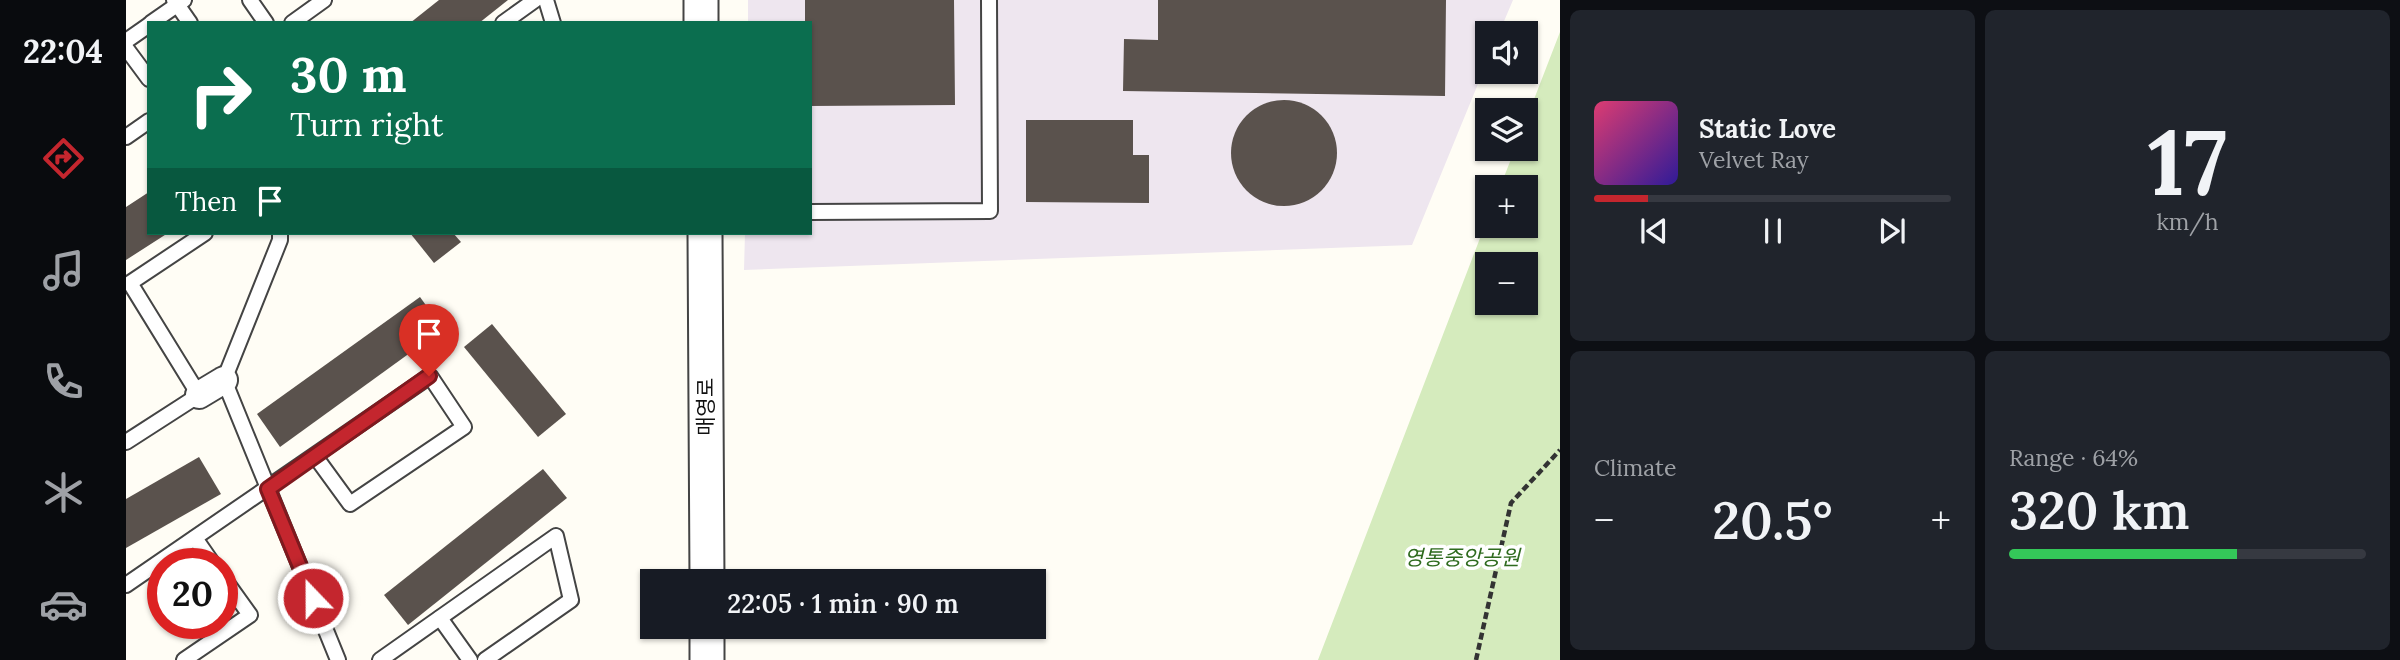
<!DOCTYPE html>
<meta charset="utf-8">
<style>
:root{--surface:#171b24;--page:#20242c;--text:#f1f3f6;--muted:#9ea1a6;--line:#363941;--accent:#c4262e}
body{margin:0;font-family:Lora,"Noto Sans KR",serif;background:var(--page);color:var(--text);height:100vh;display:flex;flex-direction:column;font-size:26px;white-space:nowrap}
*{box-sizing:border-box;margin:0}
p{font-size:23px;color:var(--muted)}
.icon{flex:none;width:38px;height:38px;fill:none;stroke:currentColor;stroke-width:2;stroke-linecap:round;stroke-linejoin:round}
.map{position:relative;flex:1;overflow:hidden}
.side{display:flex;flex-direction:column;gap:10px;padding:10px;background:#0d0f14;width:840px}
.side>*{flex:none}
.guide{position:absolute;left:21px;top:21px;width:665px;height:214px;border-radius:0px;box-shadow:0 2px 5px #0004;background:#0b6e4f;color:#fff;overflow:hidden}
.fabs{position:absolute;left:1349px;top:21px;display:grid;gap:14px}
.fabs a{display:grid;place-items:center;width:63px;height:63px;border-radius:0px;background:var(--surface);box-shadow:0 2px 5px #0004;font-size:35px}
.speed{position:absolute;left:21px;top:548px;display:flex;gap:14px;font-size:35px;font-weight:700;text-align:center}
.speed>*{display:grid;place-content:center;width:91px;height:91px;border-radius:50%;background:var(--surface);box-shadow:0 2px 5px #0004;line-height:1}
.speed .limit{border:10px solid #d22;background:#fff;color:#111}
.pin{position:absolute;display:grid;place-items:center;width:60px;height:60px;color:#fff;margin:-72px -30px;border-radius:50% 50% 50% 0;rotate:-45deg;box-shadow:0 0 7px #0007}
.pin .icon{rotate:45deg}
.me{position:absolute;width:77px;margin:-38px;rotate:338deg;stroke-linejoin:round;filter:drop-shadow(0 0 5px #0008)}
.turn{display:flex;align-items:center;gap:24px;height:147px;padding:0 28px;font-size:32px}
.turn .icon{width:91px;height:91px;stroke-width:2.5}
.turn b{display:block;font-size:49px;line-height:60px}
.then{display:flex;align-items:center;height:66px;padding:0 28px;background:#0003;gap:14px;font-size:26px}
.big{font-size:52px;font-weight:600;line-height:1.1}
.side .widget{flex:1;display:flex;flex-direction:column;justify-content:center;gap:10px;min-width:0;padding:0 24px;border-radius:10px;background:var(--page)}
.side .dial{align-items:center;gap:0}
.dial b{font-size:91px;line-height:1}
.song{display:flex;align-items:center;gap:21px}
.cover{width:84px;height:84px;border-radius:10px;background:linear-gradient(135deg,hsl(340 70% 55%),hsl(250 70% 35%))}
.played{height:7px;border-radius:4px;background:linear-gradient(90deg,var(--accent) 15%,var(--line) 15%)}
.keys{display:flex;justify-content:space-around;direction:ltr}
.heat{display:flex;justify-content:space-between;align-items:center;font-size:38px;direction:ltr}
.charge{height:10px;border-radius:5px;background:linear-gradient(90deg,#34c759 64%,var(--line) 0)}
.side .tiles{flex:1;display:grid;gap:10px;grid-template-columns:repeat(2,1fr)}
.trip{position:absolute;left:514px;top:569px;width:406px;height:70px;border-radius:0px;background:var(--surface);box-shadow:0 2px 5px #0004;font-weight:600;line-height:70px;text-align:center}
main{display:flex;flex:1;min-height:0}
.menu{display:flex;flex-direction:column;width:126px;justify-content:space-around;align-items:center;background:#090b0e;color:var(--muted)}
.menu .icon{width:49px;height:49px}
.menu .on{color:var(--accent)}
.menu b{font-size:32px;color:var(--text)}
.map>svg:first-child{display:block}
.industrial{fill:#eee6ef}
.green{fill:#d5ebbd;fill-rule:evenodd}
.building{fill:#5a524d}
.lines{fill:none;stroke-linecap:round;stroke-linejoin:round}
.service-casing{stroke:#444;stroke-width:18}
.minor-casing{stroke:#444;stroke-width:30}
.tertiary-casing{stroke:#444;stroke-width:37}
.path{stroke:#333;stroke-width:4.5;stroke-dasharray:7 3.5;stroke-linecap:butt}
.service{stroke:#fff;stroke-width:14}
.minor{stroke:#fff;stroke-width:26}
.tertiary{stroke:#fff;stroke-width:33}
.route-casing{stroke:#7f191e;stroke-width:18}
.route{stroke:#c4262e;stroke-width:12}
.labels{text-anchor:middle;stroke-width:7;stroke-linejoin:round;paint-order:stroke}
.street-label{font-size:21px;fill:#111;stroke:#fff}
.park-label{font-size:21px;font-style:italic;fill:#2f6b1f;stroke:#fff}
</style>
<main>
<nav class="menu">
<b>22:04</b>
<svg class="icon on" aria-label="directions" viewBox="0 0 24 24"><path d="M12 3l9 9-9 9-9-9zM9 14v-3h6M13 9l2 2-2 2"/></svg>
<svg class="icon" aria-label="music" viewBox="0 0 24 24"><path d="M9 18V5l10-2v13"/><circle cx="6" cy="18" r="3"/><circle cx="16" cy="16" r="3"/></svg>
<svg class="icon" aria-label="phone" viewBox="0 0 24 24"><path d="M5 4h4l2 5-3 2q2 4 5 5l2-3 5 2v4C11 20 4 13 5 4z"/></svg>
<svg class="icon" aria-label="climate" viewBox="0 0 24 24"><path d="M12 3v18M4 7l16 10M4 17L20 7"/></svg>
<svg class="icon" aria-label="car" viewBox="0 0 24 24"><path d="M5 17H2v-5l4-1 3-4h7l3 4 3 1v5h-3M9 17h6M6 11h13"/><circle cx="7" cy="17" r="2"/><circle cx="17" cy="17" r="2"/></svg>
</nav>
<div class="map">
<svg width="1434" height="660" viewBox="0 0 1434 660">
<rect width="100%" height="100%" fill="#fffdf5"/>
<path class="industrial" d="M622,0H1387L1373,33H1362L1361,62L1286,245L618,270L619,233H684V23H622Z"/>
<path class="green" d="M1434,32V660H1192L1361,220L1362,226H1400V187H1374L1389,149H1400V120ZM1362,264H1400V303H1362Z"/>
<g class="building">
<path d="M313,0H382L353,23H284Z"/>
<path d="M679,0H828L829,105L684,106V23H679Z"/>
<path d="M1032,0H1320L1319,96L997,91L998,39L1032,40Z"/>
<circle cx="1158" cy="153" r="53"/>
<path d="M900,120H1007V155H1023V203L900,202Z"/>
<path d="M23,192V233H42L0,260V207Z"/>
<path d="M284,233H327L335,242L308,263Z"/>
<path d="M294,297L317,329L154,447L131,414Z"/>
<path d="M366,324L440,414L412,437L338,347Z"/>
<path d="M73,457L95,494L0,548V499Z"/>
<path d="M417,469L441,498L282,625L258,595Z"/>
</g>
<g class="lines">
<g class="service-casing">
<g id="service">
<path d="M48,0L64,23"/>
<path d="M124,0L140,23"/>
<path d="M420,0L427,23"/>
<path d="M25,23L58,0"/>
<path d="M166,23L198,0"/>
<path d="M377,23L409,0"/>
<path d="M0,41L23,25"/>
<path d="M0,48L23,79"/>
<path d="M0,137L23,121"/>
<path d="M684,212L864,211L863,0"/>
<path d="M154,233V240L98,380L212,660"/>
<path d="M0,442L73,395L4,283L79,233"/>
<path d="M69,538L87,564"/>
<path d="M0,585L304,376L338,427L224,504L189,456"/>
<path d="M314,618L344,660"/>
<path d="M58,660L124,615L96,576"/>
<path d="M254,660L430,536L445,600L359,660"/>
</g>
</g>
<g class="minor-casing">
<path id="minor" d="M73,395L98,380"/>
</g>
<g class="tertiary-casing">
<g id="tertiary">
<path d="M575,0V23"/>
<path d="M579,233L581,581"/>
<path d="M581,626V660"/>
</g>
</g>
<path class="path" d="M1350,660L1385,503L1434,450"/>
<use href="#service" class="service"/>
<use href="#minor" class="minor"/>
<use href="#tertiary" class="tertiary"/>
</g>
<g class="lines">
<g class="route-casing">
<path id="route" d="M187,598L142,489L303,376"/>
</g>
<use href="#route" class="route"/>
</g>
<g class="labels">
<g class="street-label">
<text transform="translate(580 407) rotate(-90)" y="7">매영로</text>
</g>
<g class="park-label">
<text x="1336" y="565">영통중앙공원</text>
</g>
</g>
</svg>
<div class="fabs">
<a><svg class="icon" aria-label="sound" viewBox="0 0 24 24"><path d="M4 9h4l5-4v14l-5-4H4zM17 9q2 3 0 6"/></svg></a>
<a><svg class="icon" aria-label="layers" viewBox="0 0 24 24"><path d="M12 4l9 5-9 5-9-5zM3 14l9 5 9-5"/></svg></a>
<a>+</a>
<a>−</a>
</div>
<div class="speed"><div class="limit">20</div></div>
<div class="pin" style="left:303px;top:376px;background:#d93025"><svg class="icon" aria-label="arrive" viewBox="0 0 24 24"><path d="M6 21V4h12l-3 4 3 4H6"/></svg></div>
<svg class="me" style="left:187px;top:598px" viewBox="-20 -20 40 40"><circle r="17" fill="#c4262e" stroke="#fff" stroke-width="3"/><path d="M0-11L8 9 0 5-8 9z" fill="#fff"/></svg>
<div class="trip">22:05 · 1 min · 90 m</div>
<div class="guide">
<div class="turn"><svg class="icon" aria-label="right" viewBox="0 0 24 24"><path d="M7 20v-9h11M14 6l5 5-5 5"/></svg><div><b>30 m</b>Turn right</div></div>
<div class="then">Then<svg class="icon" aria-label="arrive" viewBox="0 0 24 24"><path d="M6 21V4h12l-3 4 3 4H6"/></svg></div>
</div>
</div>
<section class="side">
<div class="tiles">
<div class="widget">
<div class="song"><i class="cover"></i><div><b>Static Love</b><p>Velvet Ray</p></div></div>
<div class="played"></div>
<div class="keys"><svg class="icon" aria-label="previous" viewBox="0 0 24 24"><path d="M18 5L8 12l10 7zM5 5v14"/></svg><svg class="icon" aria-label="pause" viewBox="0 0 24 24"><path d="M8 5v14M16 5v14"/></svg><svg class="icon" aria-label="next" viewBox="0 0 24 24"><path d="M6 5l10 7-10 7zM19 5v14"/></svg></div>
</div>
<div class="widget dial"><b>17</b><p>km/h</p></div>
<div class="widget"><p>Climate</p>
<div class="heat"><a>−</a><b class="big">20.5°</b><a>+</a></div>
</div>
<div class="widget"><p>Range · 64%</p><b class="big">320 km</b><div class="charge"></div></div>
</div>
</section>
</main>
